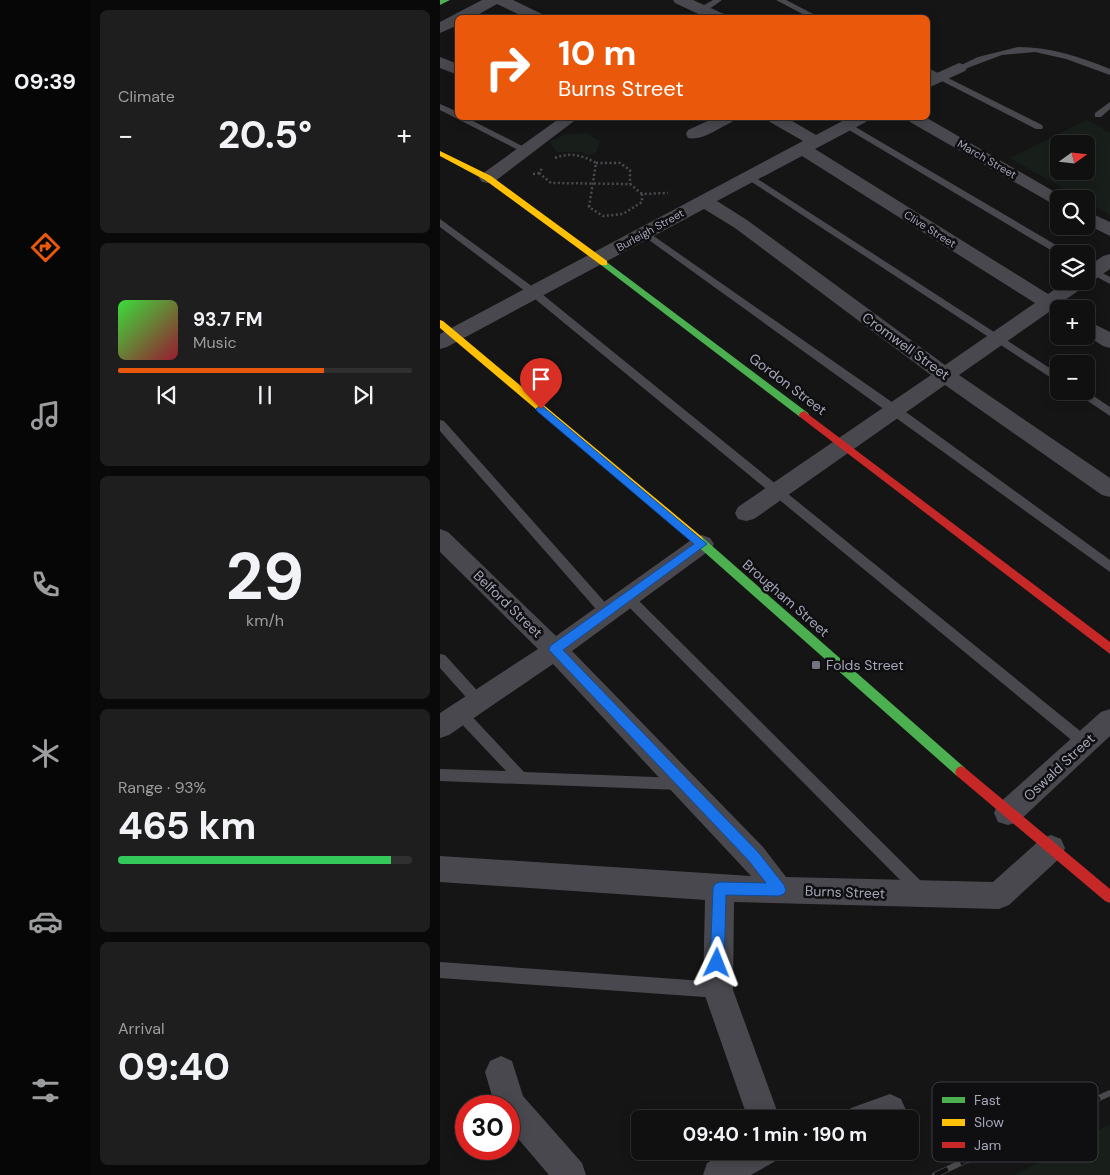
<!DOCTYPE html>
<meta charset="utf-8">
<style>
:root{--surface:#101010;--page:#1e1e1e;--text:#f1f3f6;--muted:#9c9d9f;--line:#303030;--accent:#ea580c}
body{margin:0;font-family:"DM Sans",sans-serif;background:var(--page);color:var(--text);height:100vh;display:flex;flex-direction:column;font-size:19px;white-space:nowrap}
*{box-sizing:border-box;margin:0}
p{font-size:16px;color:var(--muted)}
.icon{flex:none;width:28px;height:28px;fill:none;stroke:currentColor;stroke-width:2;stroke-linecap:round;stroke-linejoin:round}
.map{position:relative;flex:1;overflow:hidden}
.side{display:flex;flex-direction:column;gap:10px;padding:10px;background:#090909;width:350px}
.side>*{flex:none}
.top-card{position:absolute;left:15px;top:15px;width:475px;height:105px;border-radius:8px;box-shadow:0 2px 12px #0003,0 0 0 1px var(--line);background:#ea580c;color:#fff;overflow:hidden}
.needle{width:32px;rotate:75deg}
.buttons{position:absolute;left:610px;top:135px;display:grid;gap:10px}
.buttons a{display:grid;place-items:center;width:45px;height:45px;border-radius:8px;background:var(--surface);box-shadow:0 2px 12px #0003,0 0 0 1px var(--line);font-size:25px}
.speed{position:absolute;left:15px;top:1095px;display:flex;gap:10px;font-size:25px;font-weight:700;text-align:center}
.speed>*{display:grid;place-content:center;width:65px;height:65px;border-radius:50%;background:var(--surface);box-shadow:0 2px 12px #0003,0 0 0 1px var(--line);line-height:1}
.speed .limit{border:8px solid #d22;background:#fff;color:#111}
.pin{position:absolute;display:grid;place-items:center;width:42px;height:42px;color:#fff;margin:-51px -21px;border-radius:50% 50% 50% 0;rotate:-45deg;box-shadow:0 0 5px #0007}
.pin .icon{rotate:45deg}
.me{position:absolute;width:55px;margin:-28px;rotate:2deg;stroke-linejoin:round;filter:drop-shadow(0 0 4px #0008)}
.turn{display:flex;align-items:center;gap:18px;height:105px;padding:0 20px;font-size:22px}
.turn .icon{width:65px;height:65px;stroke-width:2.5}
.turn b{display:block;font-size:35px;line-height:42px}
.big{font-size:38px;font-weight:700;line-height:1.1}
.side .tile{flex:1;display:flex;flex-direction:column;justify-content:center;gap:8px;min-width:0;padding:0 18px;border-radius:8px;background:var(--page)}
.side .dial{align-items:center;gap:0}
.dial b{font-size:65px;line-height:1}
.song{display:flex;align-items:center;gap:15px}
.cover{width:60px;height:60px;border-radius:8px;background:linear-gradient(135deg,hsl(120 70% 55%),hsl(350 70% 35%))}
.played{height:5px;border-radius:2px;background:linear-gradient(90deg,var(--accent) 70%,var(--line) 70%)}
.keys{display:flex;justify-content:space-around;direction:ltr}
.heat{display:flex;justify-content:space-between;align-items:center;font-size:28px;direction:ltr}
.charge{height:8px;border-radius:4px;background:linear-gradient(90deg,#34c759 93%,var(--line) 0)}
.trip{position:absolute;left:191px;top:1110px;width:288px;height:50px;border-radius:8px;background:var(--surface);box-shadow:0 2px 12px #0003,0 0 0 1px var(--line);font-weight:700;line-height:50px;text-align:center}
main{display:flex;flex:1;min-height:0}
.dock{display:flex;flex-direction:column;width:90px;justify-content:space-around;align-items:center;background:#060606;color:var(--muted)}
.dock .icon{width:35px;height:35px}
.dock .on{color:var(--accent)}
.dock b{font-size:22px;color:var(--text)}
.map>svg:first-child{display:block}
.green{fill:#181f1b;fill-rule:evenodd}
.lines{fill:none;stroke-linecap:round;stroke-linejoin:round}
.path{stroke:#4a4b50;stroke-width:2.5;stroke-dasharray:2 2.5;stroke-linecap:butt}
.lane{fill:#49484e;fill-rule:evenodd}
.street{fill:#49484e;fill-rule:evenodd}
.fast{fill:#4caf50;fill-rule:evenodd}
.slow{fill:#ffc107;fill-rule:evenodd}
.jam{fill:#c62828;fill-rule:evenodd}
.rail-casing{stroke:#48484d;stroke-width:6}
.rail{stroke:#0f0f11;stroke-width:4.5;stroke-dasharray:14;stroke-linecap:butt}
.route{fill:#1a73e8;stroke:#114b97}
.poi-dot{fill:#72737f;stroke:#0f0f11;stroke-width:2}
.labels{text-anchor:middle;stroke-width:5;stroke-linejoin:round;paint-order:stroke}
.far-street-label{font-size:11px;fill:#a4a6b8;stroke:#0f0f11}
.street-label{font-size:14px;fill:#a4a6b8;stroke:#0f0f11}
.poi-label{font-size:14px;fill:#a4a6b8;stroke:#0f0f11;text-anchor:start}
.key{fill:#0f0f11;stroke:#3c3c43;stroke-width:1}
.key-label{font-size:14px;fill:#a4a6b8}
</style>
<main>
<nav class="dock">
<b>09:39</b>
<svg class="icon on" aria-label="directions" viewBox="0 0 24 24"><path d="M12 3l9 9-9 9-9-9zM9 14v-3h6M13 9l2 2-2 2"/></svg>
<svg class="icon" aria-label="music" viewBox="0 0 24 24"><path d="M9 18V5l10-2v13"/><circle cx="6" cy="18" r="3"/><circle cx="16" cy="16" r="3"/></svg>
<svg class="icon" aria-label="phone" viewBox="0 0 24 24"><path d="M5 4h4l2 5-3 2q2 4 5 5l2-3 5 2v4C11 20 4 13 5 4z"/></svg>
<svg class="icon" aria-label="climate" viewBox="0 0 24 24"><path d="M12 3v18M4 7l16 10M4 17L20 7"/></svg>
<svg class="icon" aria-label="car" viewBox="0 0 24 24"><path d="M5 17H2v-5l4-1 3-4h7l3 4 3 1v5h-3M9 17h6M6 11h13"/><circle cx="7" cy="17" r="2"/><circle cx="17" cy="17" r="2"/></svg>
<svg class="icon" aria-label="filters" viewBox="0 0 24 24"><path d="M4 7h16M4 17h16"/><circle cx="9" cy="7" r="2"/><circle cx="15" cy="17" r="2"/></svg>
</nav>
<section class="side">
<div class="tile"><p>Climate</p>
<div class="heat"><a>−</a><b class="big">20.5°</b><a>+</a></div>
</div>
<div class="tile">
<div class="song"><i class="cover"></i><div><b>93.7 FM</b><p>Music</p></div></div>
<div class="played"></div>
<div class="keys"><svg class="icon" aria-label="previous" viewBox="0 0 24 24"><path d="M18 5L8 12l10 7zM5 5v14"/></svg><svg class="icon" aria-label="pause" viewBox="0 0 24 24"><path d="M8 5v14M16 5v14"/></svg><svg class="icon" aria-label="next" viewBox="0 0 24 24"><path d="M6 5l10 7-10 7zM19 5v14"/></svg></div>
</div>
<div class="tile dial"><b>29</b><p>km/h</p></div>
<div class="tile"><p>Range · 93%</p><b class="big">465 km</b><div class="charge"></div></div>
<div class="tile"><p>Arrival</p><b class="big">09:40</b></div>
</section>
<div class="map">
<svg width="670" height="1175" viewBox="0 0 670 1175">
<rect width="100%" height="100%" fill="#151515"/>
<g class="green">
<path d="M647,120L670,133V215L646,201V199H642L570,158ZM619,144H646V171H619Z"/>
<path d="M147,133L160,142L156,152L148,155L142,152H116L110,142L123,135Z"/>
<path d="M670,1124V1175H575Z"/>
</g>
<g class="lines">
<g class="path">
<path d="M115,158C130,152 142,155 156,163L149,207L163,216L183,214L202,202V194L228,193"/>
<path d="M156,163H180L190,170V184"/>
<path d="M99,173L111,183L190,184L202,194"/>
<path d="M93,174L99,173L103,167"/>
</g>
<g class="lane">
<path d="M273,0H282L265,12H259V8Z"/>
<path d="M336,0H346L381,18H370Z"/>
<path d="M578,47C611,47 640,57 670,69V75L626,59L595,52L562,55L522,70L515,68L538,57Z"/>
<path d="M488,68L602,125L603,127L602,129H596L488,74Z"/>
<path d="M670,102V109L661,117H655V113Z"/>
<path d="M0,104L18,112V118H27L90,150L88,152H82L0,110Z"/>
<path d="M407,122L628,252L630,254L619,255L404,127V123Z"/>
<path d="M310,174L619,374V383L307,179L305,177Z"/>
<path d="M0,219L97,290L650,739L652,743L650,747L645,749L640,747L89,294L0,227Z"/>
<path d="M205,230L459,407L670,560V572L202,235V231Z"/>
<path d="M646,264L670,277V284L646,271Z"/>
<path d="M633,391H646L670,407V416Z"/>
<path d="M0,420L4,421L170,608L172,612L170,616H162L0,431Z"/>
<path d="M187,592L191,593L487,887L489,892L487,897L482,899L477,897L183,601L181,597L183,593Z"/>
<path d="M0,654L5,655L43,697L45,701L43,705L38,707L33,705L0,668Z"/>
<path d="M20,707L25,709L84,772L240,778L245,780L247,784L245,788L240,790L0,781V769L66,771L15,717L13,713L15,709Z"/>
<path d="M0,962L278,982L284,985L286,990L284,995L278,998L0,978Z"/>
</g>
<g class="street">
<path d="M42,0H73L104,15L106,18H86L57,4L32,18H18V25L0,33V22Z"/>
<path d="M233,0H253L286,15L288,18H267L235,3Z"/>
<path d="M0,57L18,64V75L0,68Z"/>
<path d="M519,63L525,65L527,68L525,71L488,88V77Z"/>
<path d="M120,118H138L54,182L48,183L42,182L39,178L42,174Z"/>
<path d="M274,118H294L292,122C279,128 262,141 248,138L246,134L248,130Z"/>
<path d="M328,118H347L376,135L408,118H428L426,122L375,149L608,294L627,281H646V268L663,256L670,254V269L622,302L629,309H619V315L609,312L519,375L670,478V497L662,495L505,385L314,519L306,521L298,519L295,513L298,507L491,375L295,228L264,209L7,347L0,349V334L363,141L330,122ZM362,156L595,303L505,365L307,220L277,201Z"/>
<path d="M468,118H487L627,199H619V205L613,204L470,122Z"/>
<path d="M646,211L670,222V236L646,224Z"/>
<path d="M646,320L670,332V348L663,346L646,335Z"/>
<path d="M0,529L8,532L116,636L254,538L262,535L270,538L274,544L270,550L132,651L323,847L346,877L553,882L601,839L611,835L621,839L625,848L621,857L569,905L559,909L294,902L293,990L340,1119H308L263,990L265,900L0,882V856L311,876L113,664L9,735L0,738V713L98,649L0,552Z"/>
<path d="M670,709V736L578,822L568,825L558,822L554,813L558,804L661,712Z"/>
<path d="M61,1056L72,1061L83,1096L142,1163L146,1175H109L69,1128V1106H55L45,1072L50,1061Z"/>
<path d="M450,1094L461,1099L466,1110L462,1119H406L411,1108Z"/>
<path d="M290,1151H339L334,1162L311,1175H263L267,1163Z"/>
</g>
<g class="fast">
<path d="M0,0H10L0,5Z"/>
<path d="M164,260L368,413L369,415L368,417H360L161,265V261Z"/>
<path d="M258,536L262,537L525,768L527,772L525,776L521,778L517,776L254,543L253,540L254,537Z"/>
</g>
<g class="slow">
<path d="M0,151L51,176L167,261V265H161L45,180L0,156Z"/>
<path d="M0,320L3,321L262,537L263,540L262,543H254L0,328Z"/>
</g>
<g class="jam">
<path d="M364,411L670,642V654L360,417L359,415L360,413Z"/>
<path d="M521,766L525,768L670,889V903L665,901L517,776L515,772L517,768Z"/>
</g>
<g class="rail-casing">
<path id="rail" d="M495,1175L670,1093"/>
</g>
<use href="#rail" class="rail"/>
</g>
<path class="route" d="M101,405L267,544L123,650L318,852L344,885L346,890L344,894L339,896L286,895L284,963L282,968L277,970L272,968L270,963L273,888L275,884L280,882L326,883L309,861L109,650L110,646L254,544L97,411L96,409Z"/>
<rect class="poi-dot" x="371" y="660" width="10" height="10" rx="2.5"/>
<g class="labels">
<g class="far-street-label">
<text transform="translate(547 159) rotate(30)" y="4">March Street</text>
<text transform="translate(490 229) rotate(32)" y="4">Clive Street</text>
<text transform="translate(210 230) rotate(-29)" y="4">Burleigh Street</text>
</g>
<g class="street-label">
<text transform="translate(466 346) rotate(36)" y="5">Cromwell Street</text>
<text transform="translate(348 384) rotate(37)" y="5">Gordon Street</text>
<text transform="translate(346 598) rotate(41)" y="5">Brougham Street</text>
<text transform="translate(68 604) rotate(44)" y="5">Belford Street</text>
<text transform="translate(619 767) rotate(-43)" y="5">Oswald Street</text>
<text transform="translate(405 892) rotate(2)" y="5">Burns Street</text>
</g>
<g class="poi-label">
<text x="386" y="670">Folds Street</text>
</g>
</g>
<rect x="492" y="1082" width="166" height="80" rx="8" class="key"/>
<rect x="502" y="1097" width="23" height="6" fill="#4caf50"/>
<rect x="502" y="1119" width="23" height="7" fill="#ffc107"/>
<rect x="502" y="1142" width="23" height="6" fill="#c62828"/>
<g class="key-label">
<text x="534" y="1105">Fast</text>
<text x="534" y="1127">Slow</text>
<text x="534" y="1150">Jam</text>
</g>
</svg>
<div class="buttons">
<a><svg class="needle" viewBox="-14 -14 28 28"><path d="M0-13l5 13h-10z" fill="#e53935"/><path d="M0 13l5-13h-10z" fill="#9c9d9f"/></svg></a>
<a><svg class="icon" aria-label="search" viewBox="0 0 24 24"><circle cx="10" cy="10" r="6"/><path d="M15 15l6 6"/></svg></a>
<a><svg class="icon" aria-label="layers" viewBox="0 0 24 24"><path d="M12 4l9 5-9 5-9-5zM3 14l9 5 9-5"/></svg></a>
<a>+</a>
<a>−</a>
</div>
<div class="speed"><div class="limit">30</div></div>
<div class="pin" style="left:101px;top:409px;background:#d93025"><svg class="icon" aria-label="arrive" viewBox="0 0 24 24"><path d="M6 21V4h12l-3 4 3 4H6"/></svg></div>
<svg class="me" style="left:277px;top:963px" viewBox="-20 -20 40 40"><path d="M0-17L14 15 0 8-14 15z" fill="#1a73e8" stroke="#fff" stroke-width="4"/></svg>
<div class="trip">09:40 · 1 min · 190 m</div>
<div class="top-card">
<div class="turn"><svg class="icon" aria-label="right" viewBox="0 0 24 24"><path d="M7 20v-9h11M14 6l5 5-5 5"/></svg><div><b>10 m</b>Burns Street</div></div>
</div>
</div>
</main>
